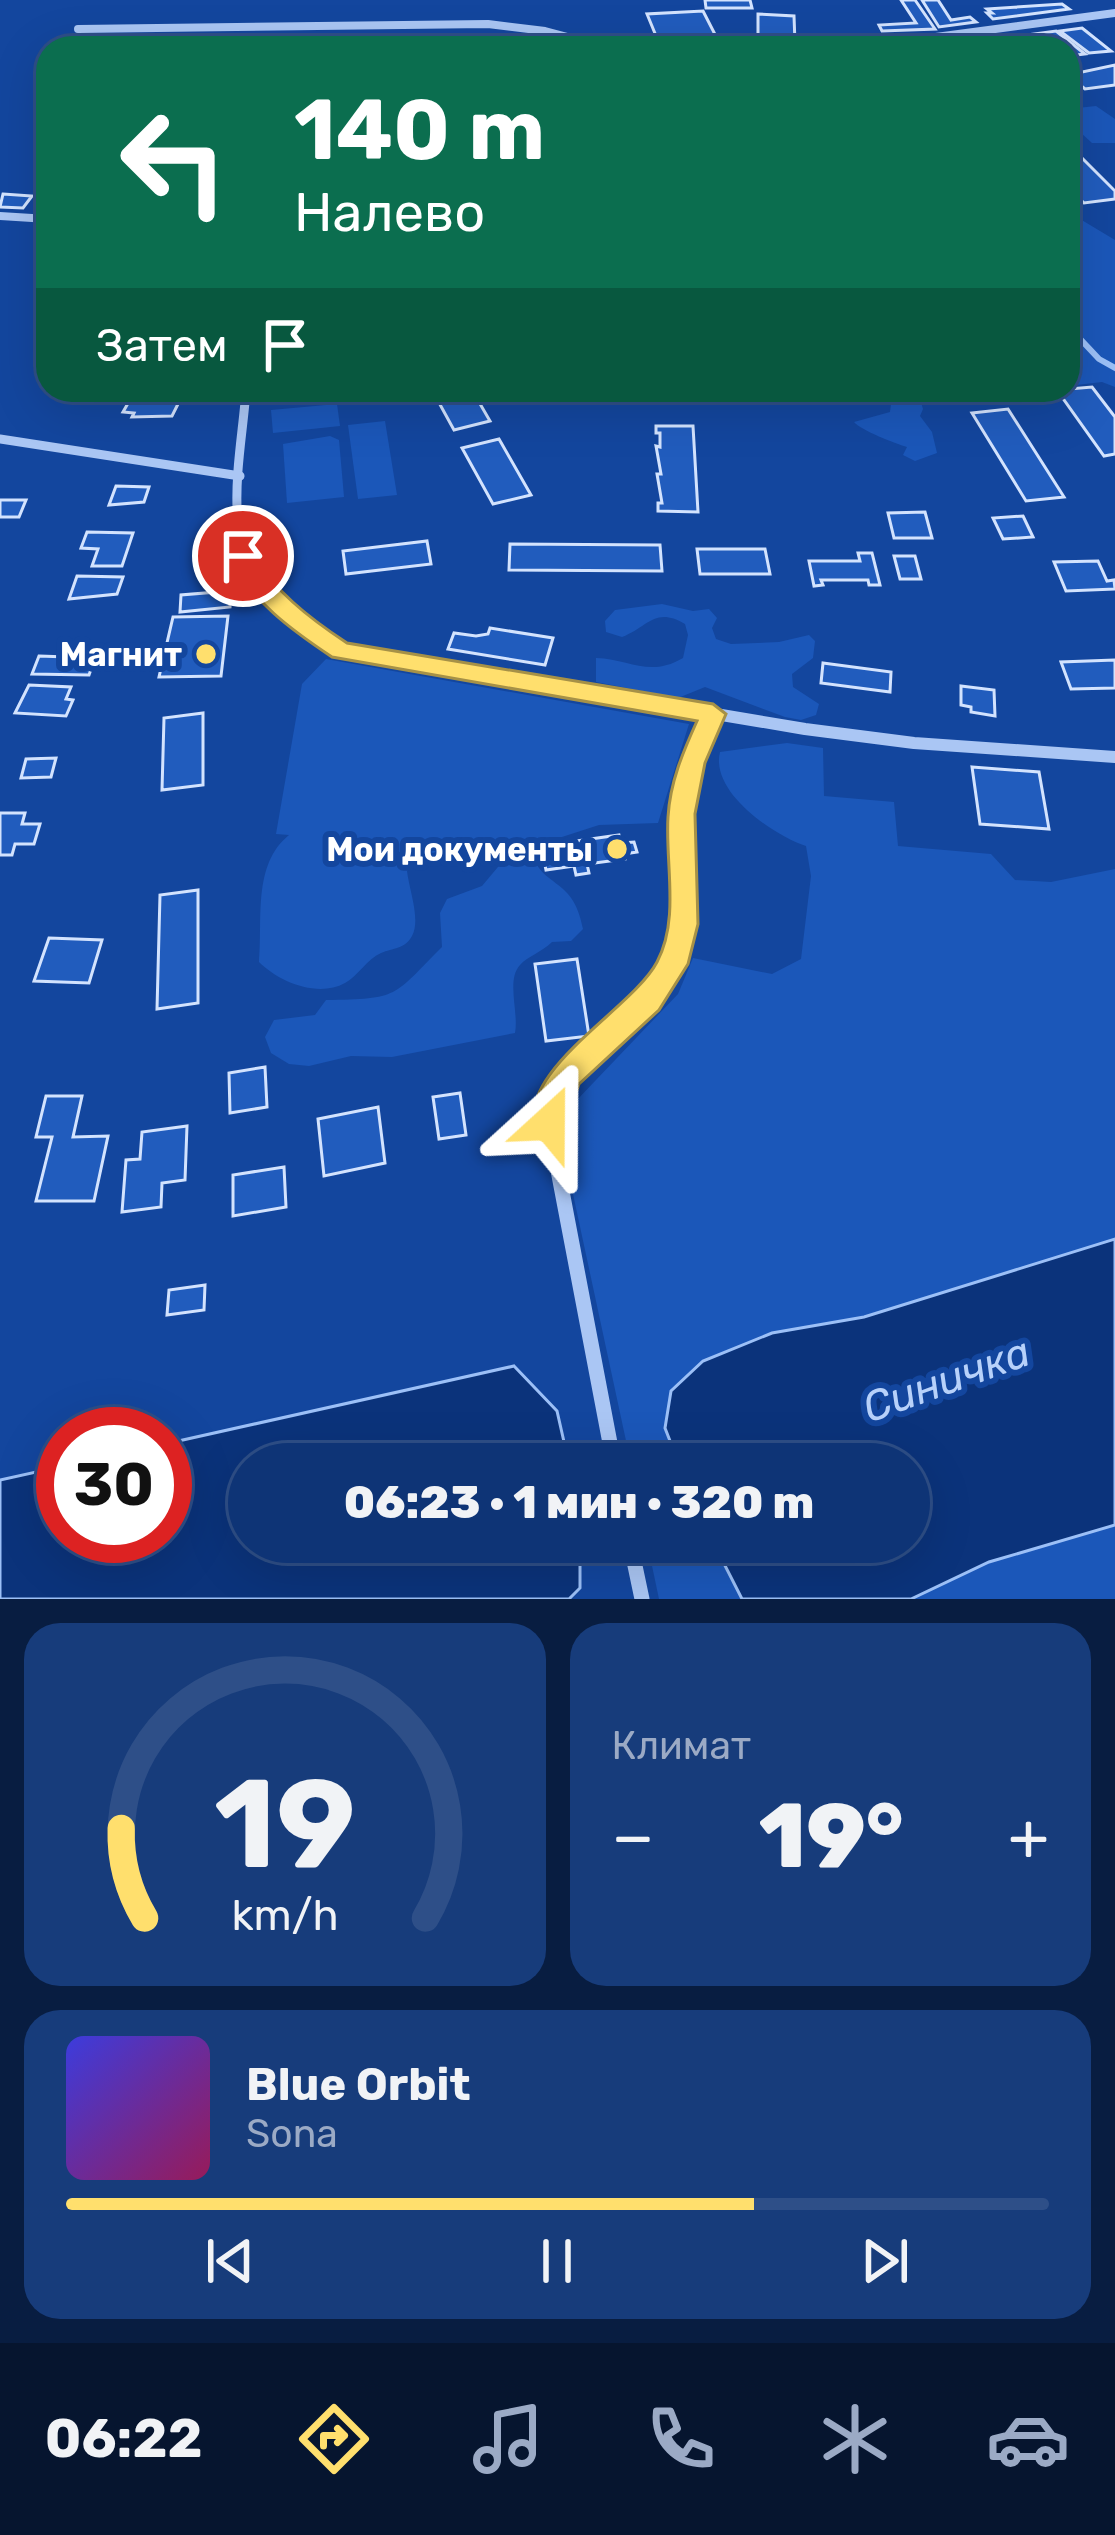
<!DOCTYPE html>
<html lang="ru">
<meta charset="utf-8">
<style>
:root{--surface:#0e3476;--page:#173c7b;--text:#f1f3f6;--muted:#9baac5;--line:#2e4f88;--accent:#ffdf6d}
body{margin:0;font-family:Rubik,sans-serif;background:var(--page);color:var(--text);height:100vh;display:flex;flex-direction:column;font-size:45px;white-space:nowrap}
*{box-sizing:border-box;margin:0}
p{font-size:39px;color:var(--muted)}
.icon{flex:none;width:66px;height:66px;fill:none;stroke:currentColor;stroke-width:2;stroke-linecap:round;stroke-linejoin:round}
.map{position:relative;height:1599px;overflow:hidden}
.drawer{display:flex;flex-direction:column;gap:24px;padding:24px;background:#081d41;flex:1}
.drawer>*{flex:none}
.banner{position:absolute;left:36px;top:36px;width:1044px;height:366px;border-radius:36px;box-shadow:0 12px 48px #0002,0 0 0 3px var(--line);background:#0b6e4f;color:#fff;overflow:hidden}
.speed{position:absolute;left:36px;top:1407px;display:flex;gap:24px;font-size:60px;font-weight:700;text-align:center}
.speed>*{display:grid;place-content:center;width:156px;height:156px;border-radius:50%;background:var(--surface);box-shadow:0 12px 48px #0002,0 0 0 3px var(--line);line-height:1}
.speed .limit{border:18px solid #d22;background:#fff;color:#111}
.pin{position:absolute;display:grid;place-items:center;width:102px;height:102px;color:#fff;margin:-51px;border:6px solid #fff;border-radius:50%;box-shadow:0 3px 12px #0007}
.me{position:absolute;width:132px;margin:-66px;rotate:24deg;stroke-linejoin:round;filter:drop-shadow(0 0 9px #0008)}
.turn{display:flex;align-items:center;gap:42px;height:252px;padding:0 60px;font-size:54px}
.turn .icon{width:156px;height:156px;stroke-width:2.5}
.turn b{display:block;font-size:84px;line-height:102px}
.then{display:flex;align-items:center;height:114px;padding:0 60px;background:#0003;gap:24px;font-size:45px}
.big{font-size:90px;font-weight:800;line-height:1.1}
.drawer .widget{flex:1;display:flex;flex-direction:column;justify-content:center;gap:18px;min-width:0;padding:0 42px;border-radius:36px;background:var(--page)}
.drawer .dial{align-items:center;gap:0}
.dial svg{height:312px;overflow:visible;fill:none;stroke:var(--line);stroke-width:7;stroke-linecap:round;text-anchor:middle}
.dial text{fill:var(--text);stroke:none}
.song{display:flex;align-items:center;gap:36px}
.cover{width:144px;height:144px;border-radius:18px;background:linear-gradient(135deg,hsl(240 70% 55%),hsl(330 70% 35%))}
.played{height:12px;border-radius:6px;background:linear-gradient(90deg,var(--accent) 70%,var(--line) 70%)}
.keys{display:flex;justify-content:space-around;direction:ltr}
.heat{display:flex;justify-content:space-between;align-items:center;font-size:66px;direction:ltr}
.drawer .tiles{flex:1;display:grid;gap:24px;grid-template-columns:1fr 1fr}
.widget:last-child{grid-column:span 2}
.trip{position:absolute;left:228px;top:1443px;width:702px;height:120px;border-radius:60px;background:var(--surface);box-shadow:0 12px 48px #0002,0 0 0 3px var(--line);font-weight:800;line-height:120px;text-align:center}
.menu{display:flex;height:192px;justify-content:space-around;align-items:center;background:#06152f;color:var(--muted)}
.menu .icon{width:84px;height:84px}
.menu .selected{color:var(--accent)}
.menu b{font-size:54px;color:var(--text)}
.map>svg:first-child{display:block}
.green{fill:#1b57b9}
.water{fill:#0b337b;stroke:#9cc0f7;stroke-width:3}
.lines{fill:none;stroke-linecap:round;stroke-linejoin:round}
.stream{stroke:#9cc0f7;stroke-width:6}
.building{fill:#215cbd;stroke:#d3e3fe;stroke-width:3}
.street-far3{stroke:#aac6f4;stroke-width:8}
.street-far2{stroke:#aac6f4;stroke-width:9}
.street-far1{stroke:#aac6f4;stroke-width:12}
.street{stroke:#aac6f4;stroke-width:15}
.route{fill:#ffdf6d;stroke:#a69147;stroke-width:3}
.poi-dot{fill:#ffdf6d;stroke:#13469e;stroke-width:4.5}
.labels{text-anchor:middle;stroke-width:12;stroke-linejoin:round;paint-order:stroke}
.poi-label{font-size:33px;font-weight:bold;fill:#fff;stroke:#13469e;text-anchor:end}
.near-water-label{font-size:42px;font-style:italic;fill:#b7d1fa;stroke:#13469e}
</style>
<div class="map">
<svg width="1115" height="1599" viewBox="0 0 1115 1599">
<rect width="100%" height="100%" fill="#13469e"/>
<g class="green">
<path d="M1096,106L1115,119V143H1092L1068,121V109Z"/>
<path d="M1080,219L1115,240V387L1102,382L1068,386V220Z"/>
<path d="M876,390H917L923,409L920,416L932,432L937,453L915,461L903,455L907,447C897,444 860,430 854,422L890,412L891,404Z"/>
<path d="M337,404L340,426L273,433L271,410Z"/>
<path d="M385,421L397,495L358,499L348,425Z"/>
<path d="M330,436L339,440L344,497L287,503L283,444Z"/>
<path d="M662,604L693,611L709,609L717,618L712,628L716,639L731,644L779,642L809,635L815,641L813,658L792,674L793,687L819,704L816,715L801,720L785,717L705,687L678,698L596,682V658C630,659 649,678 683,658L688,635L685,624C655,606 648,627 622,637L606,632L605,621L615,610Z"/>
<path d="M326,659L689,724L658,823L599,825L531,847C538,890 573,873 583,929L571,941L552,942C542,952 528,956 520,965C506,980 519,1013 515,1033L392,1057L351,1056L309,1066L289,1064L271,1053L265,1037L274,1020L315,1015L326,1000C400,999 392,997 442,947L440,913L447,899L482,886L503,861L494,848L455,847L418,857L407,871C409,889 421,920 412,936C405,949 393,948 381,953C367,959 358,976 345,983C318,998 279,982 259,962C263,920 252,865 289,835L276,834L302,684Z"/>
<path d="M787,743L823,748L824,796L894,802L898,846L991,854L1015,880L1051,882L1115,869V1239L864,1317L772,1333L665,1428L679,1464H631L570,1180L566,1138L575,1102L678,994L693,958L772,974L801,959L811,876L806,846C773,835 710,792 720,752Z"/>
<path d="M1115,1525V1599H912L989,1562Z"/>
<path d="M647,1542H713L742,1599H659Z"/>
</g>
<g class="water">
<path d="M1115,1239V1525L989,1562L911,1599H742L713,1542H909V1464H679L665,1428L671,1391L703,1361L772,1333L864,1317Z"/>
<path d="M514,1366L557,1411L569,1464H249V1542H580V1588L569,1599H0V1480L63,1466V1536H165V1444Z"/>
</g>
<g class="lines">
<path class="stream" d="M1068,326L1099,359L1115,368"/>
</g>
<g class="building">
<path d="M705,0H750L752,8H706Z"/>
<path d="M901,0H915L935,29L882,31L879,25L916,23Z"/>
<path d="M922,0H938L951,20L970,17L976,22L939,27Z"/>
<path d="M1062,4L1069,9L993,19L987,13H992L987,9Z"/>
<path d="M703,11L722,48H661L647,14Z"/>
<path d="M758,14L794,16L795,43L758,42Z"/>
<path d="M1082,28L1111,51L1089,53L1060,31Z"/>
<path d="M1056,31L1085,54L1068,56V48H1051L1034,34Z"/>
<path d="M1115,65V85L1085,89L1068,75Z"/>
<path d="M1068,144L1115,191V199L1084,203L1068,187Z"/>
<path d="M3,194L32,196L23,208L0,207Z"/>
<path d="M1092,387L1115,417V454L1104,456L1057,390Z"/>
<path d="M432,390H472L490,421L454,430Z"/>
<path d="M131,398L179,402L172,416L132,417L134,413L123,412Z"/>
<path d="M1008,409L1064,497L1026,501L972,413Z"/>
<path d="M656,426H693L698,512L658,511V503H662L657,474H661L656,446L660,447V433H656Z"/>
<path d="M499,439L531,495L493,504L462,448Z"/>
<path d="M116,486L149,487L144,502L109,505Z"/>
<path d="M0,500H26L19,517H0Z"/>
<path d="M925,512L932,538H894L888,513Z"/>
<path d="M1023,516L1033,537L1003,539L993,518Z"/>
<path d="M87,532L133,533L122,566H92L98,549L81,548Z"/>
<path d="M427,541L431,564L346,574L343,551Z"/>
<path d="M510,544L660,545L662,571L509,570Z"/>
<path d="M697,549H765L770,574H700Z"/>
<path d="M858,553H872L880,585H869L868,580H821L823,585L814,586L809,561H860Z"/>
<path d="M894,556H915L921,579H900Z"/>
<path d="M1098,561L1107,581L1114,580L1115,589L1066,591L1054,562Z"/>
<path d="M77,576L123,577L117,594L69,599Z"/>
<path d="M230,591V607L180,612L181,595Z"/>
<path d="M228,616L221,676L159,677L173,617Z"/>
<path d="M490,628L553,638L545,665L448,649L454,633L476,636L488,634Z"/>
<path d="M39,656L95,658L89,675L32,674Z"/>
<path d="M1115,660V688L1071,689L1061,662Z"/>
<path d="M823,663L891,672L890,692L821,683Z"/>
<path d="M29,685L71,687L66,699L73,700L66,716L15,713Z"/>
<path d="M961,686L994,690L995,716L971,712V707L961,705Z"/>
<path d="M203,713V785L162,790L164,718Z"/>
<path d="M56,758L51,777L21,778L26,759Z"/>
<path d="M972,767L1039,772L1049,829L980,824Z"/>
<path d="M0,813H25L22,824H40L34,844H15L12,855H0Z"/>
<path d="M619,835L621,843L634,842L637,852L624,854L625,859L587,864L589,873L576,875L574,866L546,870L541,846Z"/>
<path d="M198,890V1003L157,1009L160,895Z"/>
<path d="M49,938L102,940L89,983L34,981Z"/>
<path d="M577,959L589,1036L546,1041L535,964Z"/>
<path d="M265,1067L267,1107L230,1113L229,1073Z"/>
<path d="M460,1093L466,1135L439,1139L433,1097Z"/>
<path d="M46,1096H82L73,1137L108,1136L94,1201H36L52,1137H36Z"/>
<path d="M378,1107L385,1163L324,1176L318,1119Z"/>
<path d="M187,1126L185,1180L162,1183L161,1207L122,1212L126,1160L140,1159L142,1132Z"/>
<path d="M284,1167L286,1207L233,1216V1175Z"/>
<path d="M205,1285L204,1310L167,1315L169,1290Z"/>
</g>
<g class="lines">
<g class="street-far3">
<path d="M78,29L488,24L545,31L609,48"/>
<path d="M853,48L1115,13"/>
<path d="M0,216L48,219"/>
</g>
<g class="street-far2">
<path d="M246,390C242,452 219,542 266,589"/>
<path d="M0,439L240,476"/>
</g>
<g class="street-far1">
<path d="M263,586L302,625L341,651L805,729L914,743L1115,757"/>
<path d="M621,1027C698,957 676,913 681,822C683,784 698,748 713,714"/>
</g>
<g class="street">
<path d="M614,1464L549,1123L570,1076L625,1024"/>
<path d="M630,1542L642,1599"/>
</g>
</g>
<path class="route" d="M243,548L251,551C273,590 309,618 347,643L713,704L726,714L705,763L695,814L698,924L688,964L659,1010L579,1084L561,1134L549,1138L537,1134C511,1073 632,1010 657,962C680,919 665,863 668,817C670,782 683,752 697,721L332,657C293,631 249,600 231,556Z"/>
<g class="poi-dot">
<circle cx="206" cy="654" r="12"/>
<circle cx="617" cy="849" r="12"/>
</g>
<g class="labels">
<g class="poi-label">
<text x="182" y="666">Магнит</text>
<text x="593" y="861">Мои документы</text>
</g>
<g class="near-water-label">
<text transform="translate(946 1379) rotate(-20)" y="15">Синичка</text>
</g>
</g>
</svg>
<div class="speed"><div class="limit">30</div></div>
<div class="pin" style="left:243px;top:556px;background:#d93025"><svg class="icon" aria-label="arrive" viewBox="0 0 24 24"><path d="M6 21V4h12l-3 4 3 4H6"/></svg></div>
<svg class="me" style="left:549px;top:1123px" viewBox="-20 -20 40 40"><path d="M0-17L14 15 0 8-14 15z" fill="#ffdf6d" stroke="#fff" stroke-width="4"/></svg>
<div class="trip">06:23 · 1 мин · 320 m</div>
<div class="banner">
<div class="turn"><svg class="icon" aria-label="left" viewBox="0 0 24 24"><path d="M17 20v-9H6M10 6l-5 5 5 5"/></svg><div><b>140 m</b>Налево</div></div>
<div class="then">Затем<svg class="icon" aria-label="arrive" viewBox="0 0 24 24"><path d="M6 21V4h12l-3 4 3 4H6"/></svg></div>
</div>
</div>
<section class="drawer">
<div class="tiles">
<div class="widget dial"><svg viewBox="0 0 100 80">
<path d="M14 69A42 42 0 1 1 86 69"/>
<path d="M14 69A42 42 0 0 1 8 46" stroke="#ffdf6d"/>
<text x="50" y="56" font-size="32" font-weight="700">19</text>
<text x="50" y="72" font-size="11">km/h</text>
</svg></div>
<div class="widget"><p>Климат</p>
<div class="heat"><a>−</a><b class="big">19°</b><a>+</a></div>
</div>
<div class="widget">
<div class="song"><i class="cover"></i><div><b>Blue Orbit</b><p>Sona</p></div></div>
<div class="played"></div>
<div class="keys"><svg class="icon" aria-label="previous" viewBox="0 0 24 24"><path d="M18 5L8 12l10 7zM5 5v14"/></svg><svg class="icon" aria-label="pause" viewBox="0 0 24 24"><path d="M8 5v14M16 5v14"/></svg><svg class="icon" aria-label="next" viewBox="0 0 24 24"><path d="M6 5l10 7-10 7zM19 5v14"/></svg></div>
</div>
</div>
</section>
<nav class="menu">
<b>06:22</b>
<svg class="icon selected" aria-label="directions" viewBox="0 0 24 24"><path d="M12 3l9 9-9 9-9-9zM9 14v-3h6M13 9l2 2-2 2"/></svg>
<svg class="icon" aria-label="music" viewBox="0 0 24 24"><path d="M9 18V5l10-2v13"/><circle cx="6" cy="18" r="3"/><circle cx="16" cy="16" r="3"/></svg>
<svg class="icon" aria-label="phone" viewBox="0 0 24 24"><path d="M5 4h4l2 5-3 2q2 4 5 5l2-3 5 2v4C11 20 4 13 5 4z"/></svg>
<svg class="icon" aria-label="climate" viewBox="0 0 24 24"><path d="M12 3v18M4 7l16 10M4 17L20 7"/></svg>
<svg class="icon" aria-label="car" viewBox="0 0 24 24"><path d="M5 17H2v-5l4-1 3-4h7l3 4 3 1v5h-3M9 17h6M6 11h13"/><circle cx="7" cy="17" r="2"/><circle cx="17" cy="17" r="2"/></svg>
</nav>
